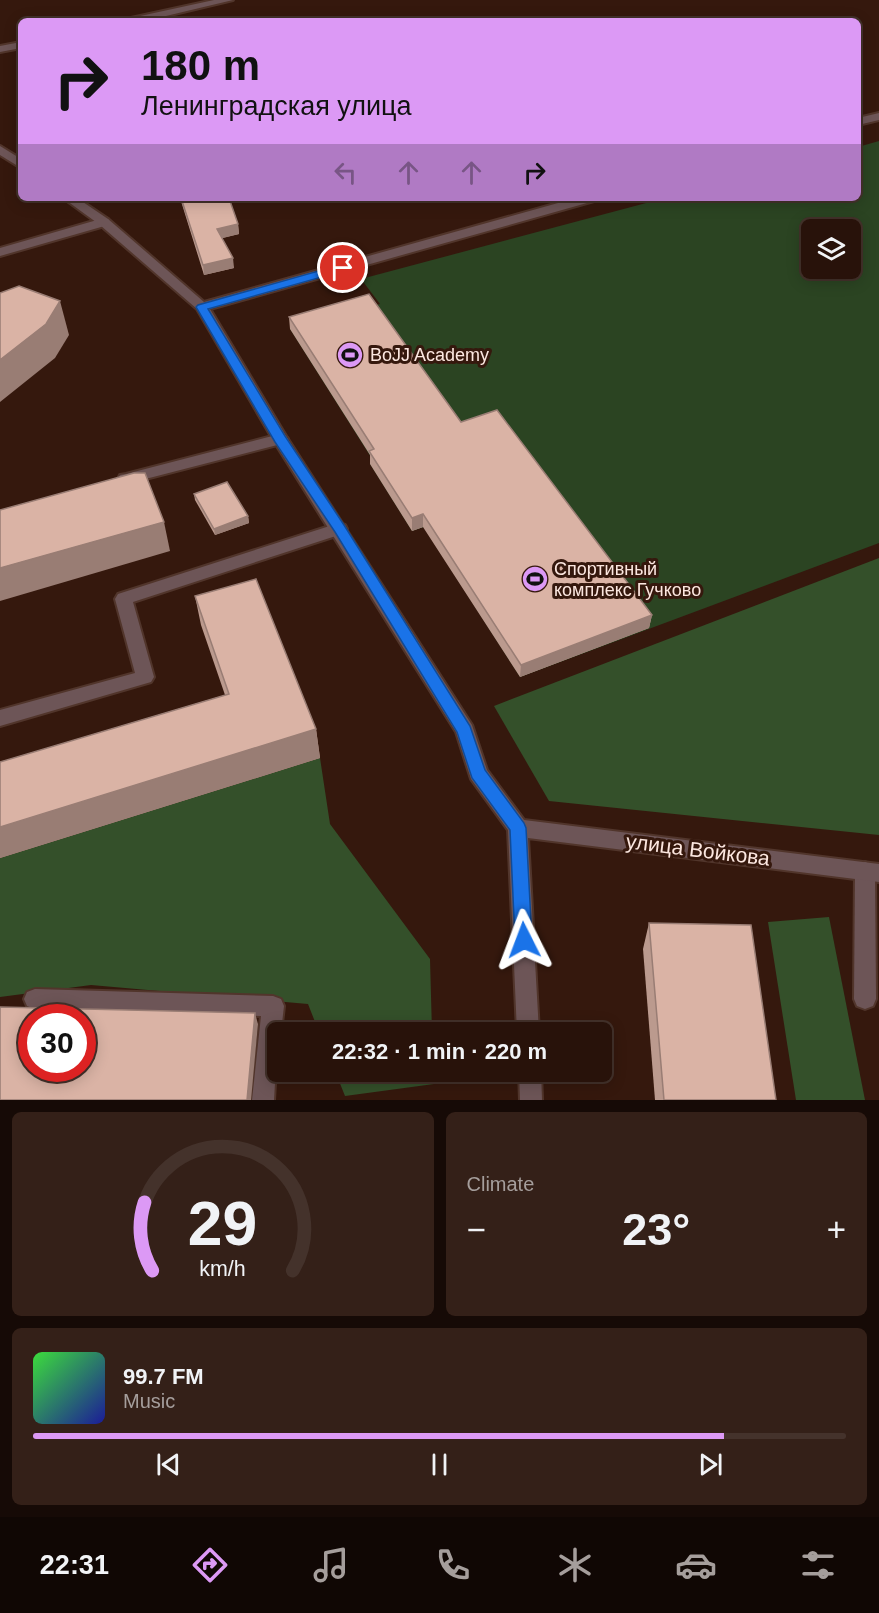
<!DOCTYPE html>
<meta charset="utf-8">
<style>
:root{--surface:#28120a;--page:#342018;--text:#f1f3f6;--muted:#a59e9c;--line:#44322b;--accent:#dc99f5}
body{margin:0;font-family:Arial,sans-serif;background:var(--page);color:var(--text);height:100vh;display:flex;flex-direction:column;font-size:22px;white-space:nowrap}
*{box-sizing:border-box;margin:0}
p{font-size:20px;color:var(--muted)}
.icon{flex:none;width:33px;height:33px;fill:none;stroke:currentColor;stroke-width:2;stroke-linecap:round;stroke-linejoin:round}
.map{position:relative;height:1100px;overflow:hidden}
.sheet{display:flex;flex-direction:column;gap:12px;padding:12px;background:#160a06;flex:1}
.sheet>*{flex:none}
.top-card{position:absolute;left:18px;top:18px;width:843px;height:183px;border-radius:9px;box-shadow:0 3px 15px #0003,0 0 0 2px var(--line);background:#dc99f5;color:#111;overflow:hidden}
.buttons{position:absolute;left:801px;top:219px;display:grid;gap:12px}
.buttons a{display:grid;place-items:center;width:60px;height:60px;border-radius:9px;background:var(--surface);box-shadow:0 3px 15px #0003,0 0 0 2px var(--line);font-size:30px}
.speed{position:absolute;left:18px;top:1004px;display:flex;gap:12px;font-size:30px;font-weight:700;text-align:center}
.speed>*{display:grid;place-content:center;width:78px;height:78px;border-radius:50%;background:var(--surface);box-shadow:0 3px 15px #0003,0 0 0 2px var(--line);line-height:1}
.speed .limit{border:9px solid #d22;background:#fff;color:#111}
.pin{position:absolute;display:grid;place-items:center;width:51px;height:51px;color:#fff;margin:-26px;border:3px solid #fff;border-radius:50%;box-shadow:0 2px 6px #0007}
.me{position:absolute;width:66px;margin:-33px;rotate:357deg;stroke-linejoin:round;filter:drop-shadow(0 0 4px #0008)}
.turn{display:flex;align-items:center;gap:21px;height:126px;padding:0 24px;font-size:27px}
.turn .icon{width:78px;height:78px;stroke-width:2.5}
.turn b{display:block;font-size:42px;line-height:51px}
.lanes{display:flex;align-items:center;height:57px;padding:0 24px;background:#0003;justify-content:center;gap:30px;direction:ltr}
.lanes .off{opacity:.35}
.big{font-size:45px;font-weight:800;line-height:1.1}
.sheet .card{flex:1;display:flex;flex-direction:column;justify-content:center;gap:9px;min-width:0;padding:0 21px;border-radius:9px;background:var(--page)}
.sheet .dial{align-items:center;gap:0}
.dial svg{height:156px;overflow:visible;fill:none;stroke:var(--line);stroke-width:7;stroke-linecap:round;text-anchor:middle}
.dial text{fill:var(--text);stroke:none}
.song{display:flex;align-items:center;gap:18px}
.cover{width:72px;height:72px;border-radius:9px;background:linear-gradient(135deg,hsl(120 70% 55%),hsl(240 70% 35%))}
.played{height:6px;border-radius:3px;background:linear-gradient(90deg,var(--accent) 85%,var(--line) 85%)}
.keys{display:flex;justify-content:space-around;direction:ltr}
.heat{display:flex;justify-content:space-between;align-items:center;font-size:33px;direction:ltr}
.sheet .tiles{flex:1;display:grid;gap:12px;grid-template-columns:1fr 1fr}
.card:last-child{grid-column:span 2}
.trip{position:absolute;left:267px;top:1022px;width:345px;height:60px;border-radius:9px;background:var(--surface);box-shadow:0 3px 15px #0003,0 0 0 2px var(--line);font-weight:800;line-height:60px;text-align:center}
.tab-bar{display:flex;height:96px;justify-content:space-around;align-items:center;background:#100704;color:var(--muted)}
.tab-bar .icon{width:42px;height:42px}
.tab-bar .current{color:var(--accent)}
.tab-bar b{font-size:27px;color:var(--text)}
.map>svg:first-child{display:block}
.green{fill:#2b4422;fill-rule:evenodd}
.forest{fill:#34502a}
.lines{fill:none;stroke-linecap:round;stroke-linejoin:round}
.service-casing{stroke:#51352b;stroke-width:4}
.minor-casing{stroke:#51352b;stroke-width:4}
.tertiary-casing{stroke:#51352b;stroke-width:4}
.service{fill:#6d5557;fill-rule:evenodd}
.minor{fill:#6d5557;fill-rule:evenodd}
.tertiary{fill:#6d5557;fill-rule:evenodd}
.wall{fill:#bb9a8e}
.shaded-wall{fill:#997d74}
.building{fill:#dab3a5;stroke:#997d74;stroke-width:1.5;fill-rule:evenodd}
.route{fill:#1a73e8;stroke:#114b97;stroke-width:1.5}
.labels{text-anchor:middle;stroke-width:6;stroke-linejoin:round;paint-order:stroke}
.poi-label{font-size:18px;fill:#fce7e0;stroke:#35180d;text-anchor:start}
.near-street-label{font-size:21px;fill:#fce7e0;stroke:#35180d}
</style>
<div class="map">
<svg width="879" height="1100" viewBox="0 0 879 1100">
<rect width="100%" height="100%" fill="#35180d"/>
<path class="green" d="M879,141V543L520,677L424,527L412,531L370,464L374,462L290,329L380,304L361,279L665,198H858V147ZM812,230H850V268H812Z"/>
<g class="forest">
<path d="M879,558V835L549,801L494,706Z"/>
<path d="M320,758L330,824L430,959L432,1032H319L308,1004L91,985L0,997V858Z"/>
<path d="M829,917L865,1100H796L768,922Z"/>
<path d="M335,1071H433L434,1084L345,1096Z"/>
</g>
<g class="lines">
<g class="service-casing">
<g id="service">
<path d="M104,218L108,219L110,222L108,225L0,256V248Z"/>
<path d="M280,434L285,435L288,439L285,443L126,484L120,483L118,479L120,475L126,474Z"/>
<path d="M339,523L345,525L347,529L345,533L133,602L154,677L151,682L0,726V710L135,673L115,599L118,594Z"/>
<path d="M865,862L872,865L875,871L876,999L873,1006L865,1009L857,1006L854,999L855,871L858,865Z"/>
<path d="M35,989L273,996L281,999L284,1006L281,1032H278L274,1100H252L261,1016L35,1009L27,1006L24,999L27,992Z"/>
</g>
</g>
<g class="minor-casing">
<g id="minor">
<path d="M879,113V120L858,125V118Z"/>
<path d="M0,146L21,159V168L0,155Z"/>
<path d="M63,198H77L108,219L204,302L576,198H596L594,201L210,309L286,436L472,725L487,770L524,820L879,864V882L528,838L539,1032H517L508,830L471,779L456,732L275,443L197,309L100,225Z"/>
<path d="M519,1071H541L542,1100H520Z"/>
</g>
</g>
<g class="tertiary-casing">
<g id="tertiary">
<path d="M214,0H233L145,21H126L131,18Z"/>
<path d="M21,42V48L0,52V46Z"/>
</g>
</g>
<use href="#service" class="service"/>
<use href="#minor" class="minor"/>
<use href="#tertiary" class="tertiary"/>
</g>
<g class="wall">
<path d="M180,198H229L238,224L239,234L222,238L234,268L204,275Z"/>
<path d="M289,317L461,422L652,615L649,628L520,677L423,527L412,531L370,464V455L290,329Z"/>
<path d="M194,494L248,516L249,523L215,535L195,500Z"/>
<path d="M195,596L316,729L320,758L0,858V762L225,695L201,625Z"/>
<path d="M649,923L776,1100H655L643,949Z"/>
</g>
<g class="shaded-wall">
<path d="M238,224L239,234L219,239L217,229Z"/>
<path d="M233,258L234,268L204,275L203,265Z"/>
<path d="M60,301L69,335L55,358L0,402V360Z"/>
<path d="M423,514V527L412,531V518Z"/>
<path d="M248,516L249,523L215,535L214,529Z"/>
<path d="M164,522L170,551L0,601V568Z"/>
<path d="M652,615L649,628L520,677L521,665Z"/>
<path d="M316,729L320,758L0,858V827Z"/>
<path d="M255,1013L258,1024L251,1100H247Z"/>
</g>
<g class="building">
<path d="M181,198H229L238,224L217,229L233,258L203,265Z"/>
<path d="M19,286L60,301L46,324L0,360V293Z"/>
<path d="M369,294L461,422L497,410L652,615L521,665L423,514L412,518L369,451L374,449L289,317Z"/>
<path d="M134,473H145L164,522L0,568V510Z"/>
<path d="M227,482L248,516L214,529L194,494Z"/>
<path d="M256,579L316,729L0,827V762L229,694L195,596Z"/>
<path d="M649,923L751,925L776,1100H664Z"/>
<path d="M0,1007L255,1013L247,1100H0ZM32,1017H82V1068H32Z"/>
</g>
<path class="route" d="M343,264L347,265V270L208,309L285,436L344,525L470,726L485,770L524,823L526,828L532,940L530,946L524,949L517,946L515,940L510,830L472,778L457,732L335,532L275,442L196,307L198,305Z"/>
<defs>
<g id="stadium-disc" transform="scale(1.35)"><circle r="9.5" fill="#dc99f5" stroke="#35180d"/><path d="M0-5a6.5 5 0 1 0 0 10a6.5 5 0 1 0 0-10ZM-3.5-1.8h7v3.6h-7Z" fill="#111"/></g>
</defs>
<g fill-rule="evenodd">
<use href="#stadium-disc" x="350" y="355"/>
<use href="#stadium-disc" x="535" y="579"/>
</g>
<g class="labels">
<g class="poi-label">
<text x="370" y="361">BoJJ Academy</text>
<text x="554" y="575">Спортивный<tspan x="554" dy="21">комплекс Гучково</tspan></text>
</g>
<g class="near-street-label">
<text transform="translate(698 850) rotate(7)" y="7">улица Войкова</text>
</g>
</g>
</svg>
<div class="buttons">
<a><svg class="icon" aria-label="layers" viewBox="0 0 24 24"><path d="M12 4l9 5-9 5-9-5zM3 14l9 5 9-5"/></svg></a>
</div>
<div class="speed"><div class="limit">30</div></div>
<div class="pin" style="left:343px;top:268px;background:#d93025"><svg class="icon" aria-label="arrive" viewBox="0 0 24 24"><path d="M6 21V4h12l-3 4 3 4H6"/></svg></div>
<svg class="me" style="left:524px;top:940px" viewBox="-20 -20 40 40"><path d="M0-17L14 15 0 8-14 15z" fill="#1a73e8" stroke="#fff" stroke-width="4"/></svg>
<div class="trip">22:32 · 1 min · 220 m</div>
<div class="top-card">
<div class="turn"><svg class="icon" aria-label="right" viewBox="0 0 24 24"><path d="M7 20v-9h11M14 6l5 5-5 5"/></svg><div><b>180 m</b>Ленинградская улица</div></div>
<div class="lanes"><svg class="icon off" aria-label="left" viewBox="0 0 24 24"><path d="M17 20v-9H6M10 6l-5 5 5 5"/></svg><svg class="icon off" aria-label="ahead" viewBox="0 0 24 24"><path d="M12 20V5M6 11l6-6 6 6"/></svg><svg class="icon off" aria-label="ahead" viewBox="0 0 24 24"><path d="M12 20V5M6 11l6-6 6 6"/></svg><svg class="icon" aria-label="right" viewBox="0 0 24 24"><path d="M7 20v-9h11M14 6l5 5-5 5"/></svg></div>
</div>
</div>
<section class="sheet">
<div class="tiles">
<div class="card dial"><svg viewBox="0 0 100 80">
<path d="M14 69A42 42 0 1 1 86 69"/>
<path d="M14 69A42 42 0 0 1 10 34" stroke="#dc99f5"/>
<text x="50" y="56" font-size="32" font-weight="700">29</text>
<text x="50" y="72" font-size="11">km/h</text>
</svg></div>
<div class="card"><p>Climate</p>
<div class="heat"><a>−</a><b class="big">23°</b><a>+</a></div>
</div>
<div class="card">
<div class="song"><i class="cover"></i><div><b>99.7 FM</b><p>Music</p></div></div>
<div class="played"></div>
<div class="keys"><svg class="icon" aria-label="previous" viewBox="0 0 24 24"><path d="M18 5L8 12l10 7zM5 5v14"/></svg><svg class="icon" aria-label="pause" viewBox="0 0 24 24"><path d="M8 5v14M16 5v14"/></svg><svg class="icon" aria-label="next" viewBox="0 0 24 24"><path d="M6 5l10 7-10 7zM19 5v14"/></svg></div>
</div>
</div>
</section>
<nav class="tab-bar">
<b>22:31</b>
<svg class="icon current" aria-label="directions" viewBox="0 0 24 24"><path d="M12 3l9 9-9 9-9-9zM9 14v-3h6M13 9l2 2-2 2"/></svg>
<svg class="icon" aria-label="music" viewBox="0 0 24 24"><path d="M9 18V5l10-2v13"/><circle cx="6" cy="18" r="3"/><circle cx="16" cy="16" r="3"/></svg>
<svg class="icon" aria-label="phone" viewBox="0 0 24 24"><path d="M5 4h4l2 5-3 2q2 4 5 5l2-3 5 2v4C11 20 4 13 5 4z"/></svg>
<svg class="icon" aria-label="climate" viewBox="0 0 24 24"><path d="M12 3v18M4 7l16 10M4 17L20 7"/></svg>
<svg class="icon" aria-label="car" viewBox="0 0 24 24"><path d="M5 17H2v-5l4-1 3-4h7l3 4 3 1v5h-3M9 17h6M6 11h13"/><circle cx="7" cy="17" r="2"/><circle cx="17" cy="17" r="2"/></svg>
<svg class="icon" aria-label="filters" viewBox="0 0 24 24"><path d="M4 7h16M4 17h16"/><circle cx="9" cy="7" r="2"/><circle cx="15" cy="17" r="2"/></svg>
</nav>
